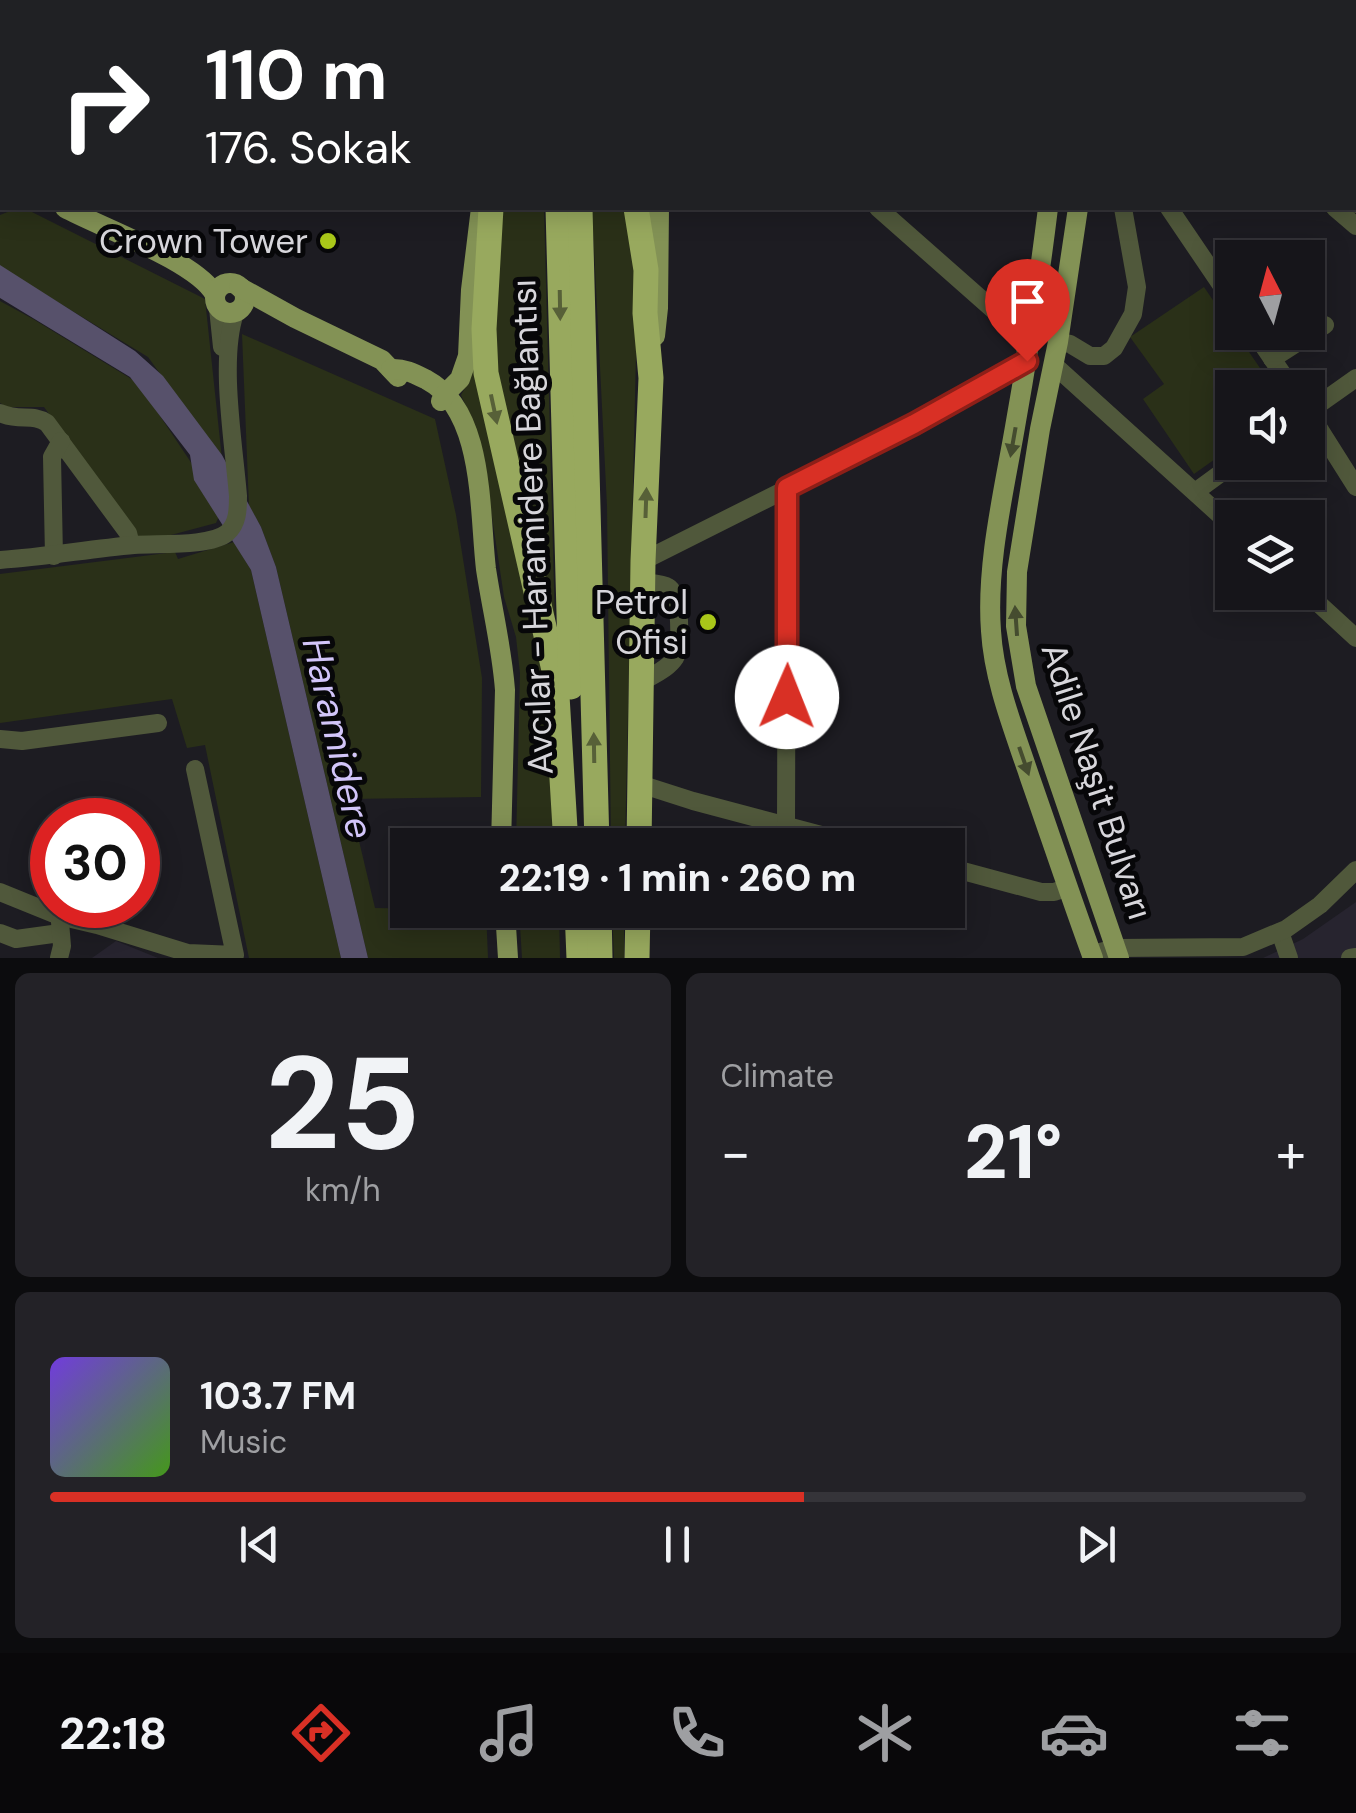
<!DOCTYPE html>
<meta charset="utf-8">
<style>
:root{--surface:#16151a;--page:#232227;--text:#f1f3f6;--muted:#9e9fa2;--line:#353439;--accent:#d93025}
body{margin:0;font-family:"DM Sans",sans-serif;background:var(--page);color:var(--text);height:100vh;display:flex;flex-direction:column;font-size:38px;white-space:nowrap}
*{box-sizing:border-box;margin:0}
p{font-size:32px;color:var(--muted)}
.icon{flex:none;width:55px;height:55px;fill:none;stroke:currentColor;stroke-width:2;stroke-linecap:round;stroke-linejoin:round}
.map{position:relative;height:958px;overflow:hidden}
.drawer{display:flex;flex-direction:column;gap:15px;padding:15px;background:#0c0c0e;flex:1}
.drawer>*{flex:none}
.hud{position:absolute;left:0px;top:0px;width:1358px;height:210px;box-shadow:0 5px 25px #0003,0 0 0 2px var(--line);background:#202124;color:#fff;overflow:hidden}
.needle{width:65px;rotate:354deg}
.fabs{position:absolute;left:1215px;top:240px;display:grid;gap:20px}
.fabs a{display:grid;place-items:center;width:110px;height:110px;border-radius:0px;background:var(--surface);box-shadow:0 5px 25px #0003,0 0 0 2px var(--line);font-size:50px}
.speed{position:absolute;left:30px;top:798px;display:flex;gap:20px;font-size:50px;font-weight:700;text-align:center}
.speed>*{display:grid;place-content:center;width:130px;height:130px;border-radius:50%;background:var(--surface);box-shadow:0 5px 25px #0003,0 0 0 2px var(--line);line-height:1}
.speed .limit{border:15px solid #d22;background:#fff;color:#111}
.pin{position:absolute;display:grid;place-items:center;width:85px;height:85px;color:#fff;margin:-102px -42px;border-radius:50% 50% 50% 0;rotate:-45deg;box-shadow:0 0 10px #0007}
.pin .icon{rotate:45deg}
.me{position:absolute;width:110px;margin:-55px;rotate:1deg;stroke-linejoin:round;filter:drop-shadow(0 0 8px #0008)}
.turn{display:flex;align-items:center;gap:35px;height:210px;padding:0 40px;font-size:45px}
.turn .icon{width:130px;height:130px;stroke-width:2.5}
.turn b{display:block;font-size:70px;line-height:85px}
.big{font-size:75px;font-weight:800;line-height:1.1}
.drawer .tile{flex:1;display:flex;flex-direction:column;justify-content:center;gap:15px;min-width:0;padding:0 35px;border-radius:15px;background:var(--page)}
.drawer .dial{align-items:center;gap:0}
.dial b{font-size:130px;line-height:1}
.song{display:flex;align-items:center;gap:30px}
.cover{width:120px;height:120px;border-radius:15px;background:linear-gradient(135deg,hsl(260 70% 55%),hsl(100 70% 35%))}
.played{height:10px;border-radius:5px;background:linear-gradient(90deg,var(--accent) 60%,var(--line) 60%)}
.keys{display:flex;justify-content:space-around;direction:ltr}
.heat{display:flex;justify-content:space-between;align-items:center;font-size:55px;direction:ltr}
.drawer .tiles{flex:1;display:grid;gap:15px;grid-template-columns:1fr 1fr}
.tile:last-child{grid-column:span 2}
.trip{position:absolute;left:390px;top:828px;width:575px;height:100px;border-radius:0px;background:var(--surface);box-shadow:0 5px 25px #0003,0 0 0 2px var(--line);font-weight:800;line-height:100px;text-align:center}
.menu{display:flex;height:160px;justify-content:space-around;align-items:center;background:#09080a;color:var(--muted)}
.menu .icon{width:70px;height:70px}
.menu .current{color:var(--accent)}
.menu b{font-size:45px;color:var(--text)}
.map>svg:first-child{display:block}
.built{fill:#27242f}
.green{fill:#2a3018}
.water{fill:#57516b}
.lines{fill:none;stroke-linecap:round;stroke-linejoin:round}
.minor{stroke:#50583b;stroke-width:18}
.major{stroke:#839255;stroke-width:20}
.highway{stroke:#98a95e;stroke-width:25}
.oneway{fill:#576038}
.oneway2{fill:#454c2f}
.route-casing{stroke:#8d1f18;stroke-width:25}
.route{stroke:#d93025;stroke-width:18}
.poi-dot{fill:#a9c719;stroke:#070709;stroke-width:4}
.labels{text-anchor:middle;stroke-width:10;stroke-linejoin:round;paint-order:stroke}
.poi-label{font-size:35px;fill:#d7d6db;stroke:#070709;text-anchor:end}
.street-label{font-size:35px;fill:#d7d6db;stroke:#070709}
.water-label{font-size:38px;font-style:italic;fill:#d2c5f9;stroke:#070709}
</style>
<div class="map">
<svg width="1356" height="958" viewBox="0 0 1356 958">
<rect width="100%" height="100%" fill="#1d1c22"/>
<g class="built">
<path d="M1356,902V958H1263L1303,939Z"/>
<path d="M116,941L158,958H92Z"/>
</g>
<g class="green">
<path d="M18,208H24L205,299L222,459L148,357L0,267V215Z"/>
<path d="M503,208H544L555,625L493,349Z"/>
<path d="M592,208H624L635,264L637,308L625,845H611L607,506Z"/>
<path d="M1204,287L1232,328V332L1236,333L1273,387L1232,388V447L1194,474L1143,399L1164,384L1130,337Z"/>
<path d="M0,301L33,319L138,383L222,509L216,523L141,543L44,407H7L0,403Z"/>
<path d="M242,334L435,419L456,515L482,678L481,797L349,799L375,908L486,910L488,958H368L276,567L261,527L249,506Z"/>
<path d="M477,357L548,663L557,845H516L520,673L516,637L504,597L492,517L473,422L461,395L470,379Z"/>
<path d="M234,542L251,570L341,958H249L205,745L187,748L172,699L0,723V574L175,552L178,559Z"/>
<path d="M519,910H559L560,958H522Z"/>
<path d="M612,910H624V958H614Z"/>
</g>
<path class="water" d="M0,265L135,351L163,376L222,455L261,527L276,567L368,958H341L251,570L194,480L190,455L130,377L0,298Z"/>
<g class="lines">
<g class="minor">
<path d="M409,0L413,2"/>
<path d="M457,0L460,2"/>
<path d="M1129,0L1132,2"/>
<path d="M1355,14L1356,15"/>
<path d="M1355,154L1356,155"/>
<path d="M0,191L2,189"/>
<path d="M1355,203L1356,204"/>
<path d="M1169,208L1232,301"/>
<path d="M1335,208L1356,226"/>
<path d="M218,308L222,347"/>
<path d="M1254,332L1292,388"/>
<path d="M1058,342L1070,344L1090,356H1104L1114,348L1133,314L1137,287L1123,208"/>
<path d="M1272,359L1325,325"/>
<path d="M1054,365L1232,526"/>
<path d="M1308,411L1356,487"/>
<path d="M1308,412L1356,378"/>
<path d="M0,413C20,422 32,413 47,423L128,533L131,545"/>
<path d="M1195,492L1236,462"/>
<path d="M54,556L52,457L61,441"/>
<path d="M0,560C45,557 89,549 134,545C157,543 210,547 227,533C238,524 238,509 238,496C234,445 219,360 235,313"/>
<path d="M643,561L914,425L1027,361L1023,336L878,208"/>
<path d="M1306,592L1356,638"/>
<path d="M642,682C653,675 668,669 675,658C682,646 681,594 668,587C662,583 650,583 643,582"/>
<path d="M0,739L22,741L158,723"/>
<path d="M640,784L693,801L859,845"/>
<path d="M786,827L787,488"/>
<path d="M948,867L1041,892H1054L1066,888"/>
<path d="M0,892L59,916L97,925L188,953L235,955L195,769"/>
<path d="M1280,932L1289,958"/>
<path d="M0,933L16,939L60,933"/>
<path d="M1092,954L1116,948L1243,947L1286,929L1320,905L1356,870"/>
<path d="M59,958L62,946L60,922"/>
<path d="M1350,958L1356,957"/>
</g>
<g class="major">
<path d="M660,0V2"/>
<path d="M1076,2V0"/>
<path d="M1095,2V0"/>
<path d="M0,156L2,159"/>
<path d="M65,208C100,227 198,262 215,295"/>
<path d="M1048,208C1039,281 1028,354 1015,427C1004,491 986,565 991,631C994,681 1014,730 1030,778C1051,838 1071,898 1093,958"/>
<path d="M1078,208L1058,342L1040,429L1017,572L1016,626L1026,686L1119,958"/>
<circle cx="230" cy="298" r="15"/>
<path d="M239,287L295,318L382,360L398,377"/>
<path d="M655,336L658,308L659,208"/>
<path d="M391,369C404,368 415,374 427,380C485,411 479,511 486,569C492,609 502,649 505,690L501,845"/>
<path d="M441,401L446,393L460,379L468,356L471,290L481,208"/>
<path d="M505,910L508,958"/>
</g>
<g class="highway">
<path d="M554,0V2"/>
<path d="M592,0L593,2"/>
<path d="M503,2V0"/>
<path d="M491,208L484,329L486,373L556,679L566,845"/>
<path d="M558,208L571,687"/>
<path d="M580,208L597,845"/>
<path d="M636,208L646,270L645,313L651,378L643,561L639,845"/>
<path d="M577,910L579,958"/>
<path d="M599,910L600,958"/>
<path d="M637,958L638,910"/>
</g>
</g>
<defs><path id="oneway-solid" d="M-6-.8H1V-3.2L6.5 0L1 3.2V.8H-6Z" transform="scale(2.5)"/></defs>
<g class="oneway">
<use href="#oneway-solid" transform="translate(560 305) rotate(89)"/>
<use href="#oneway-solid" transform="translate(494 409) rotate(78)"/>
<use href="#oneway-solid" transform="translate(646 503) rotate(-88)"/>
<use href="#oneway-solid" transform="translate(594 748) rotate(-91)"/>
</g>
<g class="oneway2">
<use href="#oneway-solid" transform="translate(1013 442) rotate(100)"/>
<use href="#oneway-solid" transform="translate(1016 621) rotate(-94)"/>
<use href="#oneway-solid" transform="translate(1024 761) rotate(71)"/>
</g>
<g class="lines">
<g class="route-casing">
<path id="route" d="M787,697V488L914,424L1027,361"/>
</g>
<use href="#route" class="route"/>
</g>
<g class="poi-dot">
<circle cx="328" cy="241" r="10"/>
<circle cx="708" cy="622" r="10"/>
</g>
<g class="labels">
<g class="poi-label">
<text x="308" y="253">Crown Tower</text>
<text x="688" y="614">Petrol<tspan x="688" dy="40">Ofisi</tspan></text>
</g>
<g class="street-label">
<text transform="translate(532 527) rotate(-92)" y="12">Avcılar - Haramidere Bağlantısı</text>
<text transform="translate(1097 781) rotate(72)" y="12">Adile Naşit Bulvarı</text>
</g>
<g class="water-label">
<text transform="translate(338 738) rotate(77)" y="13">Haramidere</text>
</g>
</g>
</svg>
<div class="fabs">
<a><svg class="needle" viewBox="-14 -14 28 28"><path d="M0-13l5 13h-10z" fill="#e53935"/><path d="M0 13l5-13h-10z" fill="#9e9fa2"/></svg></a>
<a><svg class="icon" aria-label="sound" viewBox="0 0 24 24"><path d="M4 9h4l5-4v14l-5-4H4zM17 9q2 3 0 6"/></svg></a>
<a><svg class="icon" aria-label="layers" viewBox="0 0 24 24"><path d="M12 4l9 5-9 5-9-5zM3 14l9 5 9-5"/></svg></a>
</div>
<div class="speed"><div class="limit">30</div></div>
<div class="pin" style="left:1027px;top:361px;background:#d93025"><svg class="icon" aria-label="arrive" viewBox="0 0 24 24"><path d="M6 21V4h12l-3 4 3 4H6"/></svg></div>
<svg class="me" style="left:787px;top:697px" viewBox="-20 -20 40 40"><circle r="19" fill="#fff"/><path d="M0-13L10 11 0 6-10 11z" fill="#d93025"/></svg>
<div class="trip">22:19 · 1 min · 260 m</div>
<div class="hud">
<div class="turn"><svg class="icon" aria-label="right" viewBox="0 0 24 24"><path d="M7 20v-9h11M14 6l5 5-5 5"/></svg><div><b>110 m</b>176. Sokak</div></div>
</div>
</div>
<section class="drawer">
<div class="tiles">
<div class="tile dial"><b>25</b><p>km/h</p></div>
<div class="tile"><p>Climate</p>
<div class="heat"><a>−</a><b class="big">21°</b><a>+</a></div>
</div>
<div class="tile">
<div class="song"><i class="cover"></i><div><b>103.7 FM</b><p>Music</p></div></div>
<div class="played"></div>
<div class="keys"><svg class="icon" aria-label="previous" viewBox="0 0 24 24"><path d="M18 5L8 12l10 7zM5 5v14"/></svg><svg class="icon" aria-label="pause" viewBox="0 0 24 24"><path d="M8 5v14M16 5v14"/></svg><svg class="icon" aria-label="next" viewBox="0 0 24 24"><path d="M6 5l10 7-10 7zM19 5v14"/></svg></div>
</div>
</div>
</section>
<nav class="menu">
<b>22:18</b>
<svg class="icon current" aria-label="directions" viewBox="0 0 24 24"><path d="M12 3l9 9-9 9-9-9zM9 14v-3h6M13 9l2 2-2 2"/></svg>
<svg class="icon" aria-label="music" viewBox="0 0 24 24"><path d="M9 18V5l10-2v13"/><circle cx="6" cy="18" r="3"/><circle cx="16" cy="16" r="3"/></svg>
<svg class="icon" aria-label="phone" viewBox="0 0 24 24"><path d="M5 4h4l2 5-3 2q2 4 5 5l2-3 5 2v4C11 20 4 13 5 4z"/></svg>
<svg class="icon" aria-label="climate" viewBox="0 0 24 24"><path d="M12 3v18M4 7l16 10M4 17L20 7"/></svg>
<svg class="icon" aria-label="car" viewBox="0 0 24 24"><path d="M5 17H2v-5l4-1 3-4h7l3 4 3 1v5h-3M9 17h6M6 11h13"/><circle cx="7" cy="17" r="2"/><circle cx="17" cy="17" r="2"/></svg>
<svg class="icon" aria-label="filters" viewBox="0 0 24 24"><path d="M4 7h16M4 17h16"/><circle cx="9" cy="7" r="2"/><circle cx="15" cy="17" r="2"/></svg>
</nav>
